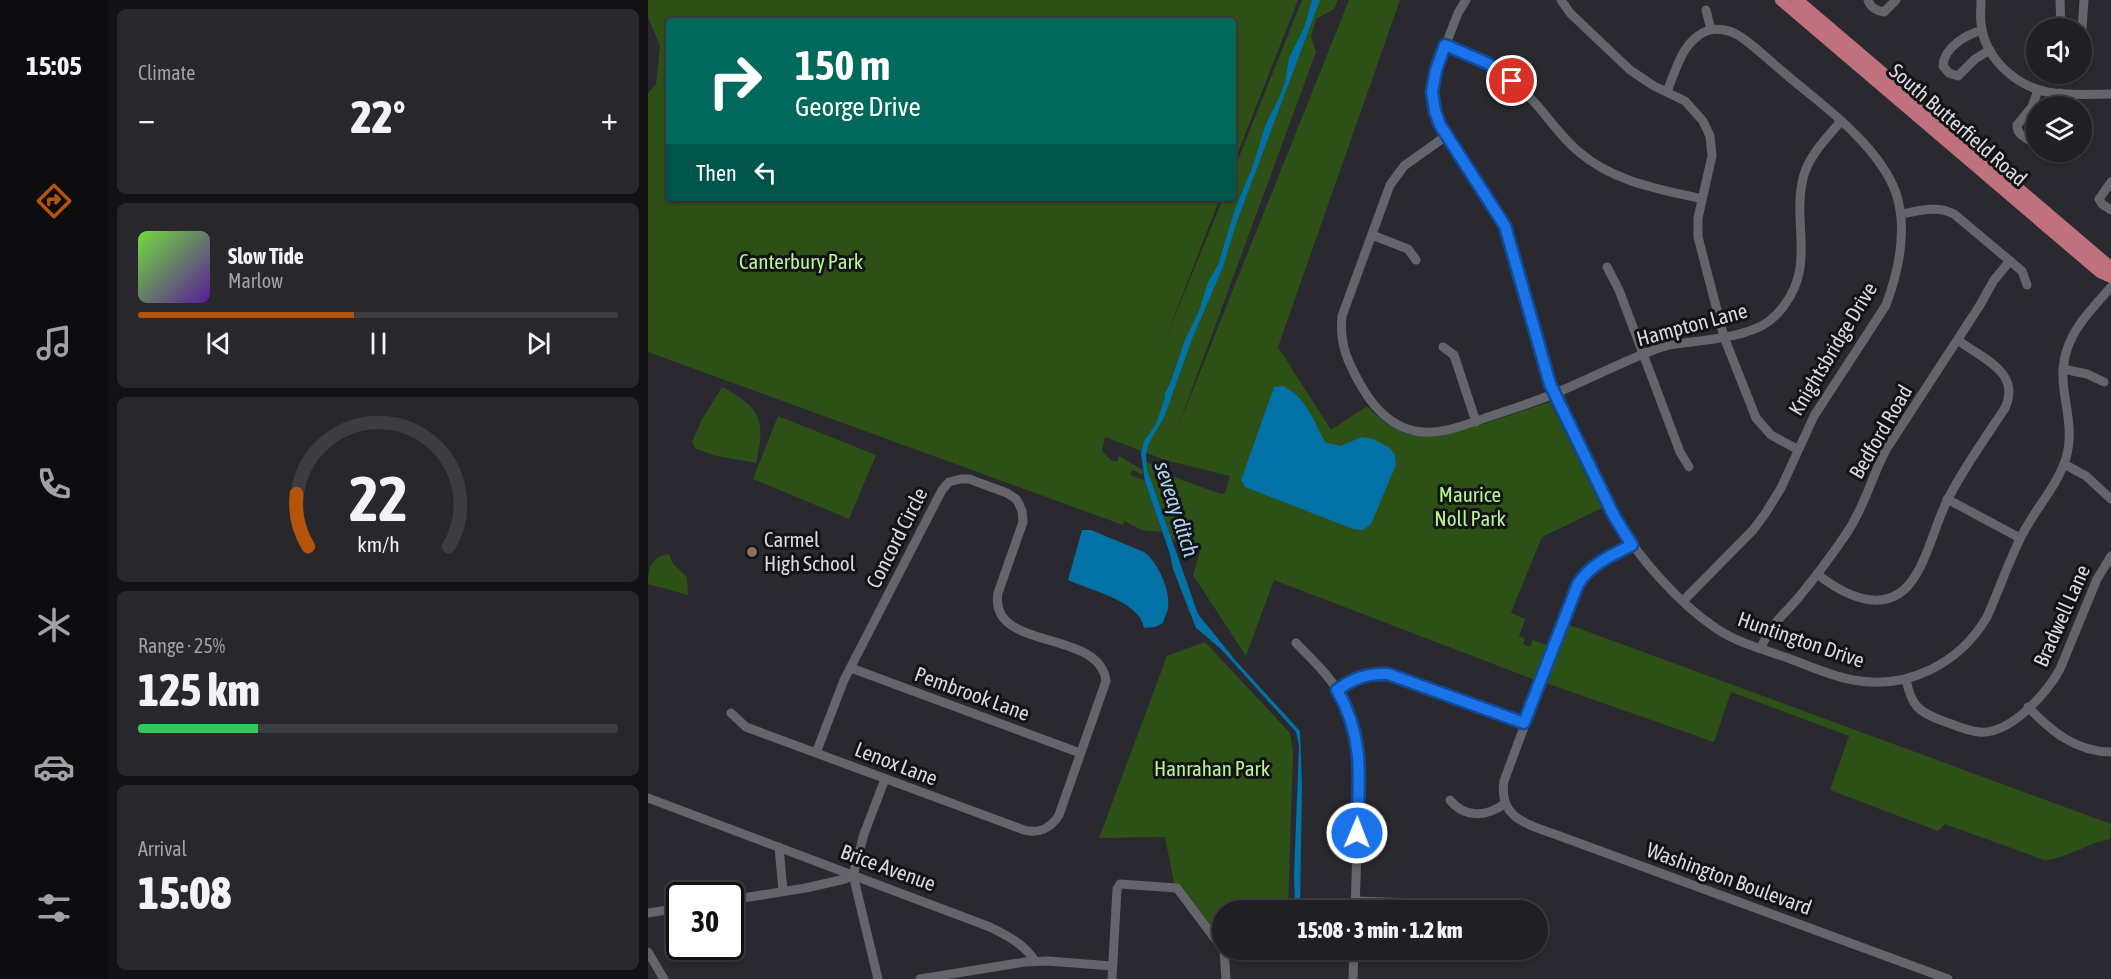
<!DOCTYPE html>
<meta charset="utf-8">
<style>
:root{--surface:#201f23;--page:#28272b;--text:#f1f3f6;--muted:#a2a2a6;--line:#3d3d41;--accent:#b45309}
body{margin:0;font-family:"Asap Condensed",sans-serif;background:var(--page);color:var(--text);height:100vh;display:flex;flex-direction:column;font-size:22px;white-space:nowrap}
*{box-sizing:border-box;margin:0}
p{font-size:20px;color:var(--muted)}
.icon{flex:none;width:33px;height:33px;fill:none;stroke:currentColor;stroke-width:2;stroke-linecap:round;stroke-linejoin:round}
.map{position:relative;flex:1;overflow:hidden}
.side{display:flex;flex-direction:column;gap:9px;padding:9px;background:#121113;width:540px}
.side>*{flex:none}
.guide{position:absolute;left:18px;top:18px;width:570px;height:183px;border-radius:6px;box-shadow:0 2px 4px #0004,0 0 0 2px var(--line);background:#00695c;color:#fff;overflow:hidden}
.controls{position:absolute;left:1378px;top:18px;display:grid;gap:12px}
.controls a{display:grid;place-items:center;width:66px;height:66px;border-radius:50%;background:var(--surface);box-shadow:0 2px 4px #0004,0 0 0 2px var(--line);font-size:30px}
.speed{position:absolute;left:18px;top:882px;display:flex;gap:12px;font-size:30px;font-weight:700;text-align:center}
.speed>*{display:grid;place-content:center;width:78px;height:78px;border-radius:50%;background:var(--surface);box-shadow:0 2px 4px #0004,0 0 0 2px var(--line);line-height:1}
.speed .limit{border:3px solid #111;border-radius:9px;background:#fff;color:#111}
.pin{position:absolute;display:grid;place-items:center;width:51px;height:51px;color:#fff;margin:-26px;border:3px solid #fff;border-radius:50%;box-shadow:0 2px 6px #0007}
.me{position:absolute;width:66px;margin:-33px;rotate:1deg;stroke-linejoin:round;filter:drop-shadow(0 0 4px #0008)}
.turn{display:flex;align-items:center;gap:21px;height:126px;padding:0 30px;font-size:27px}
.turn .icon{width:78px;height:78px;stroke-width:2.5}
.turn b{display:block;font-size:42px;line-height:51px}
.then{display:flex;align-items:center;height:57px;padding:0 30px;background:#0003;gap:12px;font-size:22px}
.big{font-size:45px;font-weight:800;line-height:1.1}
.side .tile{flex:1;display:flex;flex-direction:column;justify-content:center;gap:9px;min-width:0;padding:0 21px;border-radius:9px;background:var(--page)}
.side .dial{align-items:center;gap:0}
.dial svg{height:156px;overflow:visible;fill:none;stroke:var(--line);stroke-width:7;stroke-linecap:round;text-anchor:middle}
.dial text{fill:var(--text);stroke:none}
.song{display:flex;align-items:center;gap:18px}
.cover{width:72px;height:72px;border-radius:9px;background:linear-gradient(135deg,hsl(100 70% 55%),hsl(270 70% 35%))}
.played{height:6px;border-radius:3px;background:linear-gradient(90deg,var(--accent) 45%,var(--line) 45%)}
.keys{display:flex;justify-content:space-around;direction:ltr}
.heat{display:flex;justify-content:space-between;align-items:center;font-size:33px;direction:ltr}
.charge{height:9px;border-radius:4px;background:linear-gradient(90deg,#34c759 25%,var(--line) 0)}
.trip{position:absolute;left:564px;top:900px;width:336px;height:60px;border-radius:30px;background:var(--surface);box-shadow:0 2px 4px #0004,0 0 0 2px var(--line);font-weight:800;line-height:60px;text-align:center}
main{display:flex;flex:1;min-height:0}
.tabs{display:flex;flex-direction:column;width:108px;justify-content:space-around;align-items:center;background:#0d0c0e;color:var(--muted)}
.tabs .icon{width:42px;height:42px}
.tabs .selected{color:var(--accent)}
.tabs b{font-size:27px;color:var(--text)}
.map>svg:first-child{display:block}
.green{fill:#2d5017}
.water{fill:#0171a6}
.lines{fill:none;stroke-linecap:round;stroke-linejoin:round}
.minor{stroke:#64646b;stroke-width:9}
.major{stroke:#bf717e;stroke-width:12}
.route-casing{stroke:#114b97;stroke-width:15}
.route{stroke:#1a73e8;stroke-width:10}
.education-dot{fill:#8d6e63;stroke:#131215;stroke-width:2}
.labels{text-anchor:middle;stroke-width:6;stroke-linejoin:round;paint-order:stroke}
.street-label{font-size:21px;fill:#dbdbdf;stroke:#131215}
.park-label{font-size:21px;fill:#b5f791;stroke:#131215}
.poi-label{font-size:21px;fill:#dbdbdf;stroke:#131215;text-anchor:start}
.water-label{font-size:22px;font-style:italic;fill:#abd4f1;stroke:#131215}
</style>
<main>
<nav class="tabs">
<b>15:05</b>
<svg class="icon selected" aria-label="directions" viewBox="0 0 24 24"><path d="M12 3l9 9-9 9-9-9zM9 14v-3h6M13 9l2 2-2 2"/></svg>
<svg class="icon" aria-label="music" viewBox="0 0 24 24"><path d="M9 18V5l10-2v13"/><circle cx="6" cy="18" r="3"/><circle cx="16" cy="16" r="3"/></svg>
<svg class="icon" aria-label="phone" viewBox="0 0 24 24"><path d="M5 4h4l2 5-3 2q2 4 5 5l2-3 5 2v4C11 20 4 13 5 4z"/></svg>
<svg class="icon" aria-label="climate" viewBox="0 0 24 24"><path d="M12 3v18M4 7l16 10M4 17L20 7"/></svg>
<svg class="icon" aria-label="car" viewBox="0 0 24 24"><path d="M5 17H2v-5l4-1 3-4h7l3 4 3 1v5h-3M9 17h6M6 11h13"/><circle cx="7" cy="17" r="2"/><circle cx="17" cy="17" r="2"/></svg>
<svg class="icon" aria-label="filters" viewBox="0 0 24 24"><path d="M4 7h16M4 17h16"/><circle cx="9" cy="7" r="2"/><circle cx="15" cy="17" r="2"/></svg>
</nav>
<section class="side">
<div class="tile"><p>Climate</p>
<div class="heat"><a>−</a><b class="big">22°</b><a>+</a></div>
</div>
<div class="tile">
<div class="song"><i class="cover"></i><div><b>Slow Tide</b><p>Marlow</p></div></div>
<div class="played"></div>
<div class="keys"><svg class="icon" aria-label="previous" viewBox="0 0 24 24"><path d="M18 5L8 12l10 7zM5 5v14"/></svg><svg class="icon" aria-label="pause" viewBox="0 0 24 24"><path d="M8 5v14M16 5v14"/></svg><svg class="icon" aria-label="next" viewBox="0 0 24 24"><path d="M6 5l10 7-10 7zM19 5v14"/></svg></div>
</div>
<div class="tile dial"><svg viewBox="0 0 100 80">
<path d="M14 69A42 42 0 1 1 86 69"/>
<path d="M14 69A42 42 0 0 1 8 42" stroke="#b45309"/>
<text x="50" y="56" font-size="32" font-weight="700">22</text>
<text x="50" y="72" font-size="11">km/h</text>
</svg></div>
<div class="tile"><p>Range · 25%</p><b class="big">125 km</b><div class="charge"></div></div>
<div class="tile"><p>Arrival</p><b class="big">15:08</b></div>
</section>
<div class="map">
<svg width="1463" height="979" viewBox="0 0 1463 979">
<rect width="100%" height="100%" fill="#2a292f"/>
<g class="green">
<path d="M0,0H650L585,165V21H21V198H572L515,345L575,198H585V172L654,0H690L686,9L668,19L663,36L668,52L530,427L701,0H752L630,347L683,430L719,406C731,419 746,431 764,435C798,441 868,412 902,402L954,508L894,537L866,605L863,613L877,619L871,636L877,638L875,644L882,647L885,640L899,645L887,680L626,580L598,656L545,575L552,551L524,540L499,469L498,462L506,465L507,470L573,494L577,493L582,476L517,460L457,437L454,451L463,460L469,462L471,456L495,470V475L484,470L482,475L496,480L514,532L494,530L476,521L475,525L0,352V93L8,84L12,46L0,17Z"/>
<path d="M74,387C113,408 118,420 108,463L69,456L48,449L44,442L53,421Z"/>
<path d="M130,416L228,455L201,519L105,479Z"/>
<path d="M21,554L25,564L39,577L40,595L0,584C0,568 4,556 21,554Z"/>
<path d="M919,624L1463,824L1462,839C1439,843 1419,859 1396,860L1297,824L1290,831L1182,790L1201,736L1083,692L1066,742L898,683Z"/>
<path d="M557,642L642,733L645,752L640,910H574V934L569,933L535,888L526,883L517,837L451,838L519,656Z"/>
</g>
<g class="water">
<path d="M664,0H672L588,224L575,267L544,339L517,415L500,445L498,455L499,469L550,614L588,661L652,731L654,785L652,910H647L646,875L651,746L648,732L573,649L548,628L525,569L522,554L497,482L493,453L496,441L508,424L517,398V393L522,384L537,340L551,311L560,282L570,265L587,209L606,163L617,126L632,96L637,82L641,58L656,28Z"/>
<path d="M635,386C657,396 666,421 677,442L692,446L714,437L725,439L742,448L747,455L748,465L723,524L715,530L705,529L597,487L593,480L626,387Z"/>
<path d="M434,530H443L496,552C510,562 523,591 520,609C519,613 516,618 515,623L507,627L496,628C491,600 443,591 420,580Z"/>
</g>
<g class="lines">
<g class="minor">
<path d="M818,0L810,13L788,70L784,92L787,111L798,136L857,226L902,384L966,516C989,556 1030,603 1069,629C1090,643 1117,650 1140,658C1161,666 1183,676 1205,680C1260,690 1311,664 1339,617C1351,590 1360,563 1373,537C1386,510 1409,487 1418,458C1425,434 1419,413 1416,390C1409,343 1435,319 1463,287"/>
<path d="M913,0L922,13L982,70L1006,86L1037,101L1055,121L1062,136L1064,156L1050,218V237L1076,337L1108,418L1123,435L1149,449"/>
<path d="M1220,0C1222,7 1229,11 1236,12L1248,0"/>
<path d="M1333,0C1333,8 1332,16 1333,23C1336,57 1366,85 1399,92C1419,96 1442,94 1463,94"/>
<path d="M1412,0L1413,28"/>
<path d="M1058,10L1063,30"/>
<path d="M1434,29L1436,0"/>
<path d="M1334,30C1318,35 1296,47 1295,66L1301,73L1310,76L1327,59L1342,50"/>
<path d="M797,45C832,59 863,76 888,104C903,121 914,138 931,152C966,182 1011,189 1054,199"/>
<path d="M1019,92C1028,69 1035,39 1061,30C1069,28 1081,30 1088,34C1104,43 1119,59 1134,71C1158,92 1185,111 1207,134C1223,150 1240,171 1248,193C1260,230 1251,270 1238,305L1166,416L1133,488L1117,514L1105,530L1035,601"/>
<path d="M1410,106L1412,93"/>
<path d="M798,136L756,166L742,185L694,316C691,346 701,365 715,389C727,409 743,426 767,431C792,436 819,424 843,416C864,409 886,402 908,393C941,379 974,362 1008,349L1021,345C1045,341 1075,340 1098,332C1113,328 1126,319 1135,307C1168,265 1144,224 1155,178C1161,155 1178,139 1193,121"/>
<path d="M1389,137L1381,140C1374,136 1369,133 1369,125L1384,107L1390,90"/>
<path d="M1463,182L1451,199L1454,204L1463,210"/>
<path d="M1253,214C1271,211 1289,205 1306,214L1374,271L1379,285"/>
<path d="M724,235L760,249L768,260"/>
<path d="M959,267L971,290L1032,452L1041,467"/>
<path d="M795,347L806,355L828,422"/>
<path d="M1415,369L1439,374L1456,382"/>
<path d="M1416,464L1438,476L1463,499"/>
<path d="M1299,499L1372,538"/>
<path d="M984,545C959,558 938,566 926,592L856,781C850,819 880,824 909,835L1300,979"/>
<path d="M1169,574C1201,599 1244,618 1269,573C1283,549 1288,521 1301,497C1317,466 1338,437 1357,408C1374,371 1332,358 1310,340"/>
<path d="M648,643C666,661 686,680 697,704C714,740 710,779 710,818C709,849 708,880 707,910"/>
<path d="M1113,648C1123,623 1134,617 1151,597C1168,576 1185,554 1200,531C1217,506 1224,475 1239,448L1332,305L1346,280L1362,261"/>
<path d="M203,668L432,753"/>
<path d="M1258,679C1263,705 1270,712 1295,721C1307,725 1319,731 1331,732C1362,735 1398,694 1412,669L1449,579L1463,556"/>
<path d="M689,690C706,678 720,673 740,674L876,723"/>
<path d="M1380,707C1403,731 1428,752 1463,752"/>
<path d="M83,713L98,727L376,830C391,834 403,828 411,815L458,681C452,628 340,652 350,593L375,522L374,511L371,504L368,499L359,493L321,479H313L301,482L294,490L196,680L168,753"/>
<path d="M0,798L342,927C360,936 376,944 387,961"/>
<path d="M802,800C816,818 839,817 856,804"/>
<path d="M131,847L135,891"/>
<path d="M82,900L158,888L197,879L205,875"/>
<path d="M708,901L769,903L789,910"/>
<path d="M0,913L32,908"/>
<path d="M576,950L578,979"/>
<path d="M0,952L16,979"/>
<path d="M230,979L205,875L216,834L237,779"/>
<path d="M272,979L377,962L400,961L464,966"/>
<path d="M464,979L469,889L472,884L529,888L574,948"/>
<path d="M705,979L706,950"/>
</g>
<g class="major">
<path d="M1133,0L1452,272L1463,277"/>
<path d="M1149,0L1460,265L1463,270"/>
</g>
</g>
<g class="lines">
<g class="route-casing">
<path id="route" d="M709,833C711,780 717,738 689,690C706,678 720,673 740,674L876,723L930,584C943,564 962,556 984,545L966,516L902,384L857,226L792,125L787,111L784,92L788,70L797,45L839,63L864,81"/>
</g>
<use href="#route" class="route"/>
</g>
<circle class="education-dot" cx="104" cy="552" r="6"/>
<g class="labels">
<g class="street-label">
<text transform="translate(1310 125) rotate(41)" y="7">South Butterfield Road</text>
<text transform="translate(1044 325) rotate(-15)" y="7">Hampton Lane</text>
<text transform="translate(1185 349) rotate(-59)" y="7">Knightsbridge Drive</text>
<text transform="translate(1233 432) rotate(-60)" y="7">Bedford Road</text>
<text transform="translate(249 538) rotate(-63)" y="7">Concord Circle</text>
<text transform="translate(1414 616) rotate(-66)" y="7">Bradwell Lane</text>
<text transform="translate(1153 640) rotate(19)" y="7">Huntington Drive</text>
<text transform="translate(324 694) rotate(20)" y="7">Pembrook Lane</text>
<text transform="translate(248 764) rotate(21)" y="7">Lenox Lane</text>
<text transform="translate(240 868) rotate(20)" y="7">Brice Avenue</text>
<text transform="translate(1081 879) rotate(20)" y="7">Washington Boulevard</text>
</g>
<g class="park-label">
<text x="153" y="269">Canterbury Park</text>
<text x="822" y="502">Maurice<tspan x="822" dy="24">Noll Park</tspan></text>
<text x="564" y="776">Hanrahan Park</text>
</g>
<g class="poi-label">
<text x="116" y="547">Carmel<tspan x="116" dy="24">High School</tspan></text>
</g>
<g class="water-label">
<text transform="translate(529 509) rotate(72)" y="8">seveay ditch</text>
</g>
</g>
</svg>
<div class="controls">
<a><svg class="icon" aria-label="sound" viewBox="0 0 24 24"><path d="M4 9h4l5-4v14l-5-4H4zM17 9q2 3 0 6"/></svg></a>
<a><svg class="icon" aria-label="layers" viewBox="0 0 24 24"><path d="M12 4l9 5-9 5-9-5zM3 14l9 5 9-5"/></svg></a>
</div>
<div class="speed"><div class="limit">30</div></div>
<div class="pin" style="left:864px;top:81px;background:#d93025"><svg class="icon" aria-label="arrive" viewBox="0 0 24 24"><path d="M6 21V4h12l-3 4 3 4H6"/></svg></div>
<svg class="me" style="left:709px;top:833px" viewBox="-20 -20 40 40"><circle r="17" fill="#1a73e8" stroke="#fff" stroke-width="3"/><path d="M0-11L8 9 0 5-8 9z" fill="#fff"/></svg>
<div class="trip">15:08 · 3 min · 1.2 km</div>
<div class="guide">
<div class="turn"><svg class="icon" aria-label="right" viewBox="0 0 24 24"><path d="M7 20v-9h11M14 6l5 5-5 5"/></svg><div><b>150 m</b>George Drive</div></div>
<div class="then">Then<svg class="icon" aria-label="left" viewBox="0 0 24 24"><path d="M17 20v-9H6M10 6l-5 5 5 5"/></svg></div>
</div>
</div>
</main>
